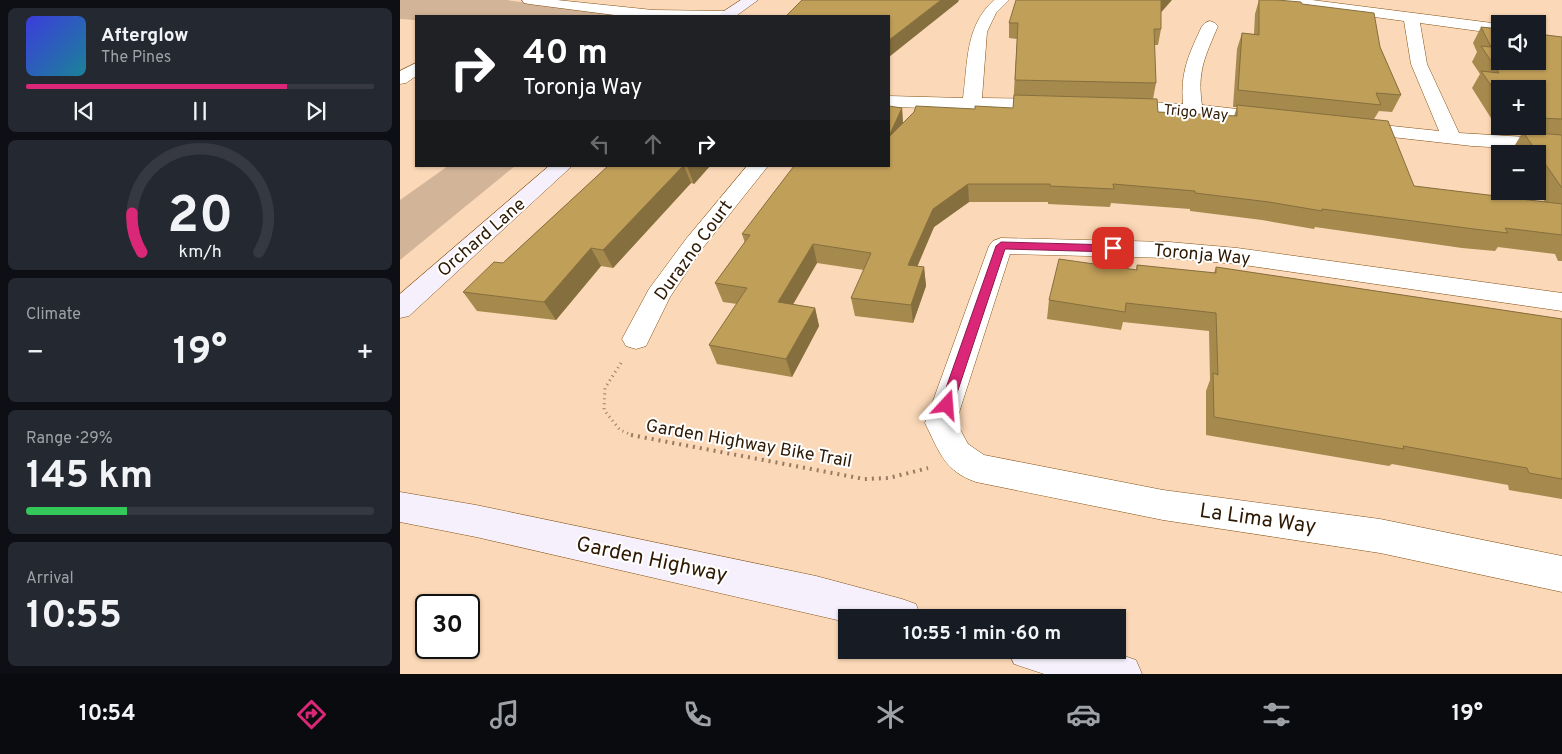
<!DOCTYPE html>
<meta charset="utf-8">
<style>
:root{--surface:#171b24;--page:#242831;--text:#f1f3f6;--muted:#9ea1a6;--line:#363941;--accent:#db2777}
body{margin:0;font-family:Overpass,sans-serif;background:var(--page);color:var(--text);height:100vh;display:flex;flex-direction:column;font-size:19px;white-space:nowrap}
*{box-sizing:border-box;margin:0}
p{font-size:16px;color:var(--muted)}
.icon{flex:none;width:28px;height:28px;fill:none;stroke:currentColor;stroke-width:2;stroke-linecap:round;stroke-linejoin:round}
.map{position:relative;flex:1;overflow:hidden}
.side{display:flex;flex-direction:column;gap:8px;padding:8px;background:#0d0f14;width:400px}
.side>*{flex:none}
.hud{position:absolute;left:15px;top:15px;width:475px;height:152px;border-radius:0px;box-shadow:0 1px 4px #0004;background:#202124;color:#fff;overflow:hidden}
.tools{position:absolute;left:1091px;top:15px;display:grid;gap:10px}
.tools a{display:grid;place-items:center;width:55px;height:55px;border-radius:0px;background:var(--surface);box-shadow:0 1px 4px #0004;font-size:25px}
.speed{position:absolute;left:15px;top:594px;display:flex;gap:10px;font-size:25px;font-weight:700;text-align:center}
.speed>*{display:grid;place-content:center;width:65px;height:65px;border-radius:50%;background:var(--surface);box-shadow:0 1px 4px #0004;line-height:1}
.speed .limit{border:2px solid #111;border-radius:8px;background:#fff;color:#111}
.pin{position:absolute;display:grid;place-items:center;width:42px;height:42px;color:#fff;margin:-21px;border-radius:10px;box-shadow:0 2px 8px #0006}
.me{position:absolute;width:55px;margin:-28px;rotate:19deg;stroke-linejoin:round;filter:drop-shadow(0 0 4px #0008)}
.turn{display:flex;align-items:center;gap:18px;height:105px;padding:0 25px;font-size:22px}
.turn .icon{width:65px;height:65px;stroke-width:2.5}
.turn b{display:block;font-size:35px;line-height:42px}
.lanes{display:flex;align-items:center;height:48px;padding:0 25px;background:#0003;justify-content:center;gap:25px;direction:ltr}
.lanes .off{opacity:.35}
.big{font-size:38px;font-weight:700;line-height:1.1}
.side .tile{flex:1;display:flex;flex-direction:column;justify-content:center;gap:8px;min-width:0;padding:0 18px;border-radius:8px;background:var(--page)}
.side .dial{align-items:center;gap:0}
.dial svg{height:130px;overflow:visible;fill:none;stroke:var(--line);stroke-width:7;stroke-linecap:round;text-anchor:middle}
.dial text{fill:var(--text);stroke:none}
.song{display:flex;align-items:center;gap:15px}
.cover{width:60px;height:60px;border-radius:8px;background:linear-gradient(135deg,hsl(240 70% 55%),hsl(190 70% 35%))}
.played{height:5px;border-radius:2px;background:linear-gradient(90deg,var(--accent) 75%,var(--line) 75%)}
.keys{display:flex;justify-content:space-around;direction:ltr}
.heat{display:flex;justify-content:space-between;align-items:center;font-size:28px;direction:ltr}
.charge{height:8px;border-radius:4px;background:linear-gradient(90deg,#34c759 29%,var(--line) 0)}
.trip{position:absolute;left:438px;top:609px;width:288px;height:50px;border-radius:0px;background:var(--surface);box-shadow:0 1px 4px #0004;font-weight:700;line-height:50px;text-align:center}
.menu{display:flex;height:80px;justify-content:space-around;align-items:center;background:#090b0e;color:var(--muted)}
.menu .icon{width:35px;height:35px}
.menu .selected{color:var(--accent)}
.menu b{font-size:22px;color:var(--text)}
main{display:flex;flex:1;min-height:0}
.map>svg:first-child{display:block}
.green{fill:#d2b498}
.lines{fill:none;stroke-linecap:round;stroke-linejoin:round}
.street-casing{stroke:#835115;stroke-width:1}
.secondary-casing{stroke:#835115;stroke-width:1}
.path-far1{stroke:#987b60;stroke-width:3;stroke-dasharray:1 4;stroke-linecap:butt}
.path{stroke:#987b60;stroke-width:4;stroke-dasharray:2 5;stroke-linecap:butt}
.street{fill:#fff;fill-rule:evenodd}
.secondary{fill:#f5f0fb;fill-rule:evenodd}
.wall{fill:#a5894d;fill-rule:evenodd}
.shaded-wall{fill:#866f3e}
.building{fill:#c09f59;stroke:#866f3e}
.route{fill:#db2777;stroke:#8e194d}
.labels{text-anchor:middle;stroke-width:4;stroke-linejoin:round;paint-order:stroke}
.far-street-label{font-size:15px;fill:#2e1903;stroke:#fff}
.street-label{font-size:18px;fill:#2e1903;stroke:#fff}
.near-street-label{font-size:21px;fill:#2e1903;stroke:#fff}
</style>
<main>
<section class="side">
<div class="tile">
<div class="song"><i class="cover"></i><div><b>Afterglow</b><p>The Pines</p></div></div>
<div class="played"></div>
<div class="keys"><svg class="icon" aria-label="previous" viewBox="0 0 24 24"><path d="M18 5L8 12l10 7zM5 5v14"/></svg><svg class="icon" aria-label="pause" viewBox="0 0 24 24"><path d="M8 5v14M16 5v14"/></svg><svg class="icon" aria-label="next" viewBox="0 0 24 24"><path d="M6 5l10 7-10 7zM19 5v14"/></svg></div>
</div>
<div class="tile dial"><svg viewBox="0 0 100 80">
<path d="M14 69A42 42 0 1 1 86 69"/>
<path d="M14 69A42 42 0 0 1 8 45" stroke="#db2777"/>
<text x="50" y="56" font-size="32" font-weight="700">20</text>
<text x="50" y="72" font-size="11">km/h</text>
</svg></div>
<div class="tile"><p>Climate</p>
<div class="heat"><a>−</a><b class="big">19°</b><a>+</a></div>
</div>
<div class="tile"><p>Range · 29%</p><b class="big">145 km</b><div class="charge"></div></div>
<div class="tile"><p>Arrival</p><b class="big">10:55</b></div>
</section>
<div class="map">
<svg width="1162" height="674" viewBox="0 0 1162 674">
<rect width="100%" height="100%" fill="#fbd8b7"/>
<g class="green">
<path d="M0,0H107L154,7L255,16H16V20L0,19Z"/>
<path d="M48,166H115L0,260V200Z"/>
</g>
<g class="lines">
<g class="street-casing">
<g id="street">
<path d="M122,0H157L253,10L327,11L332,12L334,15L222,16L129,4L124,3Z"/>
<path d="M594,0H609L596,13L587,32L582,98L650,99L657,101L659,105L657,109L650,111L489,107V96L563,98C568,62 565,26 594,0Z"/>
<path d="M872,0H912L1100,24V34L1020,23L1027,64L1059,133L1162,139V151L1072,146L947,132L944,128L947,124L954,122L1039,131L1011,64L1004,21L879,4L874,3Z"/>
<path d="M810,21L815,23L818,26C805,57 797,71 802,105L872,113L879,115L882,119L879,123L872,125L793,116L713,110L711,106L713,102L720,100L783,104C780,72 789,54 802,26L805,23Z"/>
<path d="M16,63V76L6,83L0,84V71Z"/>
<path d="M347,166H368L302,249L270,297L246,346L236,349L226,346L222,339L249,289L286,239Z"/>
<path d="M601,238L769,242L837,248L1162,293V311L837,264L769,258L610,254L556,422L568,444L584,455L763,490L980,519L1162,556V592L980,553L763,520L576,482C544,471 539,451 525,423L589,246L593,241Z"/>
</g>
</g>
<g class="secondary-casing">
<g id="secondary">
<path d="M341,0H358L336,16H319L321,13Z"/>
<path d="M149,166H172L9,316L0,318V294Z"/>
<path d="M0,492L76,505L416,576L502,599L516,604L521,618H446V622L76,537L0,522Z"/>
<path d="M608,650H707L736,660L742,674H644L614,664Z"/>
</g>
</g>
<path class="path-far1" d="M221,363L205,388L204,410L220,430L234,436"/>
<path class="path" d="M231,435L464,479L489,478L528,468"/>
<use href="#street" class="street"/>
<use href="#secondary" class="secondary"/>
</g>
<g class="wall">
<path d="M859,0H877L902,4L980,47L1001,95L992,112L979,111L974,119L1014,186L1145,202L1138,190V154H1114L1112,150L1121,135L1101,134L1072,88L1080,74L1072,62L1077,52L1073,43L1081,27L1162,37V261H1158L1155,254L1098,247L1095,251L1062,248L915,227L914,229L862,220L790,211V209L711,203L710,207L648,204V202H569L534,227L517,266L524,267L526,286L513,323L455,316L451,298L464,270L417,263L393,304L415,308L419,326L392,377L317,364L309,345L337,304L323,302L315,283L345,243L342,234L502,108L503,123L575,109L613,108L617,39L609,38V23L761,12V29L758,45H754L756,83L753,99L758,112L834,116L837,107H833L837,49L842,33L854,34L855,14ZM1100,89H1138V126H1100Z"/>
<path d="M208,166H310L294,184L291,183L213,268L201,266L156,320L77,311L63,292L103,263Z"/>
<path d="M737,265L814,273L816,267L1162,319V499L1109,490L1108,485L992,464L989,466L806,435V391L810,380L809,331L723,322L721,330L647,319L649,300L736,270Z"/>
</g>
<g class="shaded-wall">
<path d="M541,0H559L558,2L489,57V40Z"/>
<path d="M761,0H772L758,16Z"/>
<path d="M502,108L503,125L489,153V136Z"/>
<path d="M283,166H284L291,183L213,268L203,250Z"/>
<path d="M287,166H310L294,184Z"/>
<path d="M568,184L569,202L534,227L510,284L508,265L533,209Z"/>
<path d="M413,244L417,263L384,320L378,302Z"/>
<path d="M191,248L201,266L156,320L144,302Z"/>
<path d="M524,267L526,286L513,323L511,305Z"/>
<path d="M415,308L419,326L392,377L386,359Z"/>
</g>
<g class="building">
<path d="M402,0H541L489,40V16H386Z"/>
<path d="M616,0H761V29H754L756,83L615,80L618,23H609Z"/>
<path d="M859,0H877L901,2L902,4L974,13L980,47L1001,95L976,93L981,105L838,90L842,33L859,35Z"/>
<path d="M1081,27L1100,29V61H1138V34L1162,37V119L1138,118V89H1100V98L1081,71L1099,73L1081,46L1091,47Z"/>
<path d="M614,95L757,99L758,112L837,116V105L988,121L1014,186L1162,204V235L1105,228L1108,233L1074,229L922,209V211L869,202L795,193V191L713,184L714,189L650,186V184H568L533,209L508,265L524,267L511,305L451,298L471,253L413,244L378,302L415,308L386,359L309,345L347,288L315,283L350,235L342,234L394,166H489V137L514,112L516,106L575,109V106L613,108Z"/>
<path d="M489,106L502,108L489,136Z"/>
<path d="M1123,132L1162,135V188Z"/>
<path d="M208,166H283L203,250L191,248L144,302L63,292L94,262L103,263Z"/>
<path d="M659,259L737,270V265L816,273V267L1162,319V479L1129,473L1127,468L1003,446L1004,449L814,417L813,373L818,375L816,313L726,303L725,312L649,300Z"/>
</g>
<path class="route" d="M601,242L713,245L718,248L713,252L605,249L553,405L551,409H542L540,405L596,246Z"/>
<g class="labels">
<g class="far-street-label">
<text transform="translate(796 112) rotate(5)" y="5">Trigo Way</text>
</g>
<g class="street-label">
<text transform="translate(81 237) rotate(-41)" y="6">Orchard Lane</text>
<text transform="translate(293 250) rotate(-54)" y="6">Durazno Court</text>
<text transform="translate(802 254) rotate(5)" y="6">Toronja Way</text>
<text transform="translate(349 443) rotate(10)" y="6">Garden Highway Bike Trail</text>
</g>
<g class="near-street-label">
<text transform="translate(858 518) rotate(8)" y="7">La Lima Way</text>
<text transform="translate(252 559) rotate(12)" y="7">Garden Highway</text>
</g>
</g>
</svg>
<div class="tools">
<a><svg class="icon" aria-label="sound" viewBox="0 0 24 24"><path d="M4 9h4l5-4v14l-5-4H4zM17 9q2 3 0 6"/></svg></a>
<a>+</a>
<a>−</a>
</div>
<div class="speed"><div class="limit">30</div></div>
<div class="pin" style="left:713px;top:248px;background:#d93025"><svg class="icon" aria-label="arrive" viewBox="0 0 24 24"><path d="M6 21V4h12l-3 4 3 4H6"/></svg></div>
<svg class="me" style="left:547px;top:405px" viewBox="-20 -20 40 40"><path d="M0-17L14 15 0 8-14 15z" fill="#db2777" stroke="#fff" stroke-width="4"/></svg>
<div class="trip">10:55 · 1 min · 60 m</div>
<div class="hud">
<div class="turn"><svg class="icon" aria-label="right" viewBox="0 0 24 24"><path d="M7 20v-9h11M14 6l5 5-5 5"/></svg><div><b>40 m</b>Toronja Way</div></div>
<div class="lanes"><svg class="icon off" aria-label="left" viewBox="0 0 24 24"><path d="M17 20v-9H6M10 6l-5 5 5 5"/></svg><svg class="icon off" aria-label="ahead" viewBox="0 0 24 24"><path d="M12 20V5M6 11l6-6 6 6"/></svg><svg class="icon" aria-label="right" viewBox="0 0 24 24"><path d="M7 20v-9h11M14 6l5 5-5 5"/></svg></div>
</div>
</div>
</main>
<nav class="menu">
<b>10:54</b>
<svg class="icon selected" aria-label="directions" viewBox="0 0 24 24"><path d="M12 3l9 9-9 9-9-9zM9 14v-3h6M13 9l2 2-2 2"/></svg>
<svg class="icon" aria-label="music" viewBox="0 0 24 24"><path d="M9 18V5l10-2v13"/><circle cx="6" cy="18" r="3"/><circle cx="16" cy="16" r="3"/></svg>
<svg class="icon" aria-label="phone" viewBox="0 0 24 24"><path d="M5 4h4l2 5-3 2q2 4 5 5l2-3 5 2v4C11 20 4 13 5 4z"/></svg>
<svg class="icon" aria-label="climate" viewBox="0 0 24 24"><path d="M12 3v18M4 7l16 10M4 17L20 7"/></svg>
<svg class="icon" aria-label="car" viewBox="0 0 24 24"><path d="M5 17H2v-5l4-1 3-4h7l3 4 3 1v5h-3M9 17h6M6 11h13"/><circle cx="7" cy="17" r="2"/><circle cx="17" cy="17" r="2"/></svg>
<svg class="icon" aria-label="filters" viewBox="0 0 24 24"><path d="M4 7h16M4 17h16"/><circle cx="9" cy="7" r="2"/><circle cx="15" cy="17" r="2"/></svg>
<b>19°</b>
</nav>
